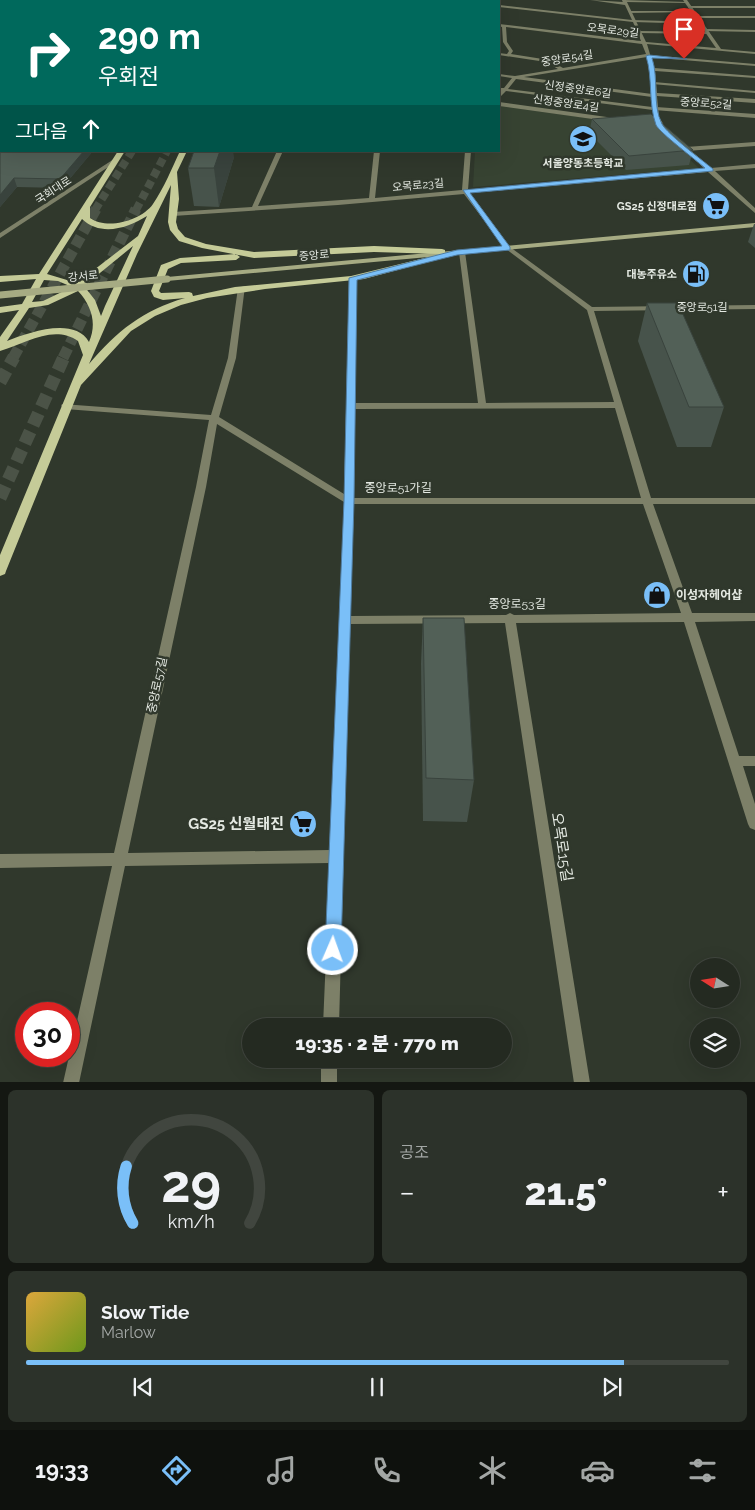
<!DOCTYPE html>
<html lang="ko">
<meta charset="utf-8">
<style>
:root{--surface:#242a21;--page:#2c322a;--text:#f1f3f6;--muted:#a3a7a5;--line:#41463f;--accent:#7abff8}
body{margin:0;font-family:Raleway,"Noto Sans KR",sans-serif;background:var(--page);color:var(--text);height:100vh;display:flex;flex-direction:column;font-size:19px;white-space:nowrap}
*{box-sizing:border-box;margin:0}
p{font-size:16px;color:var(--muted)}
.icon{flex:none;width:28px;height:28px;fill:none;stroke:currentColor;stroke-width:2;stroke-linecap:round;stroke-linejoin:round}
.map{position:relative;height:1082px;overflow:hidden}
.details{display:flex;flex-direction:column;gap:8px;padding:8px;background:#141712;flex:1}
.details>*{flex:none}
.top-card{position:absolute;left:0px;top:0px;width:500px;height:152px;box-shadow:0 5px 20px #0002,0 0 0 1px var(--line);background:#00695c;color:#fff;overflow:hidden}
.needle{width:32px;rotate:282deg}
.tools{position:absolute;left:690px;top:958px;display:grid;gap:10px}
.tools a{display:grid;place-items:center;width:50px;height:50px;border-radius:50%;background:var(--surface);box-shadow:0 5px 20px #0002,0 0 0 1px var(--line);font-size:25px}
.speed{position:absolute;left:15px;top:1002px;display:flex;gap:10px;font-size:25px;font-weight:700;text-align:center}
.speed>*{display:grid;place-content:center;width:65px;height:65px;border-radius:50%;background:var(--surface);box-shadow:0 5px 20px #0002,0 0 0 1px var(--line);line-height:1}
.speed .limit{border:8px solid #d22;background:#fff;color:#111}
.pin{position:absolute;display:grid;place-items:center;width:42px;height:42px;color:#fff;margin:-51px -21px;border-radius:50% 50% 50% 0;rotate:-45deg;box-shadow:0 0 5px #0007}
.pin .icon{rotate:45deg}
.me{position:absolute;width:55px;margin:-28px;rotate:2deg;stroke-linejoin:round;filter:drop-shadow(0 0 4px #0008)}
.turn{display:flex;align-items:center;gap:18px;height:105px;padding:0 15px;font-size:22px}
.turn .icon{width:65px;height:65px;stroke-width:2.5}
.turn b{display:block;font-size:35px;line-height:42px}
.then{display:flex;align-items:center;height:48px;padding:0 15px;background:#0003;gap:10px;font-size:19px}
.big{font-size:38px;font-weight:800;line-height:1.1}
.details .widget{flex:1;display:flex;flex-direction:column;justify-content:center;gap:8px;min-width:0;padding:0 18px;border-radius:8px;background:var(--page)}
.details .dial{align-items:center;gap:0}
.dial svg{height:130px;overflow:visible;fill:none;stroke:var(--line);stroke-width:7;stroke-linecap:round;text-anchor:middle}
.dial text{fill:var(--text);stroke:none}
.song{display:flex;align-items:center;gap:15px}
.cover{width:60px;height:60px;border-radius:8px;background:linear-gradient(135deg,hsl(40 70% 55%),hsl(80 70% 35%))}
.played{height:5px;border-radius:2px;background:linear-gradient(90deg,var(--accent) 85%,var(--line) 85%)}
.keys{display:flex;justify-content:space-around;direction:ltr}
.heat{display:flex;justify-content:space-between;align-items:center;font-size:28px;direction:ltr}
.details .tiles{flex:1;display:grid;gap:8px;grid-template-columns:1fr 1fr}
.widget:last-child{grid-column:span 2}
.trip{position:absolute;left:242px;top:1018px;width:270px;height:50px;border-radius:25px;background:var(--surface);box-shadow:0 5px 20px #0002,0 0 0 1px var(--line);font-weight:800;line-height:50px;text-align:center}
.tab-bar{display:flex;height:80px;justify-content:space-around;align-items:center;background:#0e110d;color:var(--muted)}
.tab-bar .icon{width:35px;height:35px}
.tab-bar .active{color:var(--accent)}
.tab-bar b{font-size:22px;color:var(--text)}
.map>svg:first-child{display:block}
.built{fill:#374332}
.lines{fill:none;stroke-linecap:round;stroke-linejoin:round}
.highway-tunnel-far2{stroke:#4b5347;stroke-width:8;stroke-dasharray:8 4.5;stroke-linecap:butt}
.highway-tunnel-far1{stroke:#4b5347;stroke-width:11;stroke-dasharray:11 5;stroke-linecap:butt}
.highway-tunnel{stroke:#4b5347;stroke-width:13;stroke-dasharray:13 7;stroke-linecap:butt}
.lane{fill:#7d8068;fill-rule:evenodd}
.street{fill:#7d8068;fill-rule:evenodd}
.secondary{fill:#a6ab83;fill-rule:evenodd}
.primary{fill:#c5cb98;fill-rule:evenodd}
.secondary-bridge{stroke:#a6ab83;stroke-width:7}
.wall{fill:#47534b}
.shaded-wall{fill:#39433d}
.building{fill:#526057;stroke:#39433d}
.route{fill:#7abff8;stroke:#4f7ca1}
.labels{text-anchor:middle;stroke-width:5;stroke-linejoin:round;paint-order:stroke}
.far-street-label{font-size:11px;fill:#e5eae3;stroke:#30382c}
.far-poi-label{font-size:11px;font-weight:bold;fill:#e5eae3;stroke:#30382c;text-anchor:end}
.street-label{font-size:12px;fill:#e5eae3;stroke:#30382c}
.poi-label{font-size:12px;font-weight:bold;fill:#e5eae3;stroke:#30382c;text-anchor:start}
.near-poi-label{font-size:15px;font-weight:bold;fill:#e5eae3;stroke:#30382c;text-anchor:end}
.near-street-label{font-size:15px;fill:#e5eae3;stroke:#30382c}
</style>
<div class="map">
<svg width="755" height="1083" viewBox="0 0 755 1083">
<rect width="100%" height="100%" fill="#30382c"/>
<path class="built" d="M499,106L654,127L699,168L473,187L475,151H499Z"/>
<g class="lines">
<g class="highway-tunnel-far2">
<path d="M95,210L132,151"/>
<path d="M136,210L167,151"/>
</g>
<g class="highway-tunnel-far1">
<path d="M13,358L96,209"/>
<path d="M63,358L136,209"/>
</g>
<g class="highway-tunnel">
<path d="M0,382L14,357"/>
<path d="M0,498L64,357"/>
</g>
<g class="lane">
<path d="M267,0H300L298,1Z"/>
<path d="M623,0L687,2L689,3L624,2L622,1Z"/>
<path d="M689,6H755V8H688Z"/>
<path d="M630,11H693L695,12L629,13Z"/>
<path d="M696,16H755V18H695Z"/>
<path d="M632,20L701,22L703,23L701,24L633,22Z"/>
<path d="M706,29L755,30V32L704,31Z"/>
<path d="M640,31L708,32L710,33L708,34L638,33Z"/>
<path d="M649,55L755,64V66L647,57Z"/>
<path d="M654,82L755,91V93L652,84Z"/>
<path d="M656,107L755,114V118L654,110Z"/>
<path d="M755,142V146L686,151L683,149L686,147Z"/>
<path d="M114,159L119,160L0,238V233Z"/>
</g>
<g class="street">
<path d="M590,0L623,2L622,0H626L646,42L716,48L683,0H687L721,49L755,52V54L647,44L654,68L755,76V78L655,71L657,93L755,99V103L657,96L659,117L667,130L664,132L657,124L653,110L506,91L499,98V94L501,91L499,90V88H504L512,78L499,76V74L515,76L558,69L546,62L499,55V53L507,54L509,51L503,42L502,27L499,26V24L641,41L633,22L499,7V5L632,20L625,5ZM506,27L642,44L646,54L563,68L549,60L511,54L513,51L507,42ZM647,57L651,74L652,94L524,77ZM516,79L652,97V107L508,89Z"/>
<path d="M499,102L614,118L617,120L614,122L499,106Z"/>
<path d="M683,144L711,168L755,164V168L715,171L755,208V213L708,172L470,193L510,247L592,307L755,305V309L594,311L651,498H755V504H653L692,613H755V621L695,622L739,756H755V766H743L755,804V830L750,828L748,824L684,622L516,623L590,1083H574L505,623L350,624L339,1026H323L330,863L125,866L79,1083H63L112,866L0,868V854L114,853L196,487L209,420L65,409L61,406L62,404L211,415L228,358L238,288L245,286L236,358L219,417L344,494L349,278L353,276L357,278L355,403H478L459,252L462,250L465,252L486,403L614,402L587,310L506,249L464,194L338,205L173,216L170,214L173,212L252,207L277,151H283L258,206L369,198L374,151H380L375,198L462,190L465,151H471L468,190L705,169L681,147V145ZM615,408L641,498H354L355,409ZM217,424L344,502L330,850L128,853L206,487ZM354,504H643L681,613L514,615L510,613L506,615L350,616Z"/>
<rect x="321" y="1059" width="16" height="24"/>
</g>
<path class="secondary" d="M755,223V227L167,281L163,279L167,277Z"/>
<path class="primary" d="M118,151H125L90,207V218C107,230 141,221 153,204C164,188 172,168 180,151H187L177,172L179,199L176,222L178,229L185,237L206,244L254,252L374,246L442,249L445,250V253L457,250L461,253L364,279L265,289L207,298L181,305L155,316L131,331L81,385L6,571L5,574L0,576V555L83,355L78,341C53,324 25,344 0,351V337L19,310L0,313V307L22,304L36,279L0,282V276L39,274ZM171,185L168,222L170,230L179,241L202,248L254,258L374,252L441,254L351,276L235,287L193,296L192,293L189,292L161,293L159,291L168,269L181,263L236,260L240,257L236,254L180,258L161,265L151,291L154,297L163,300L185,298C143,310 117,331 89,364L137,254ZM147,216L138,236L77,283L47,274L82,219C101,237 128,228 147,216ZM133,246L105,306L101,316L95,300L84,286ZM44,280L58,281L72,287L43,301L32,302ZM78,291C92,306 97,324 89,342C74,316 28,333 7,341L29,308L48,305Z"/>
<path class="secondary-bridge" d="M0,295L167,279"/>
</g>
<g class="wall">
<path d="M592,119L693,150L689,165L626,170L589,133Z"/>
<path d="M1,151H93L62,188L17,187L0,207Z"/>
<path d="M234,157L219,207L194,206L188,168Z"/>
<path d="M754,224H755V248L748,242Z"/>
<path d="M647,303L724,407L711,447H677L638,341Z"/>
<path d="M423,618L474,780L467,822L423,821L421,663Z"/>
</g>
<g class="shaded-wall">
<path d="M1,112V123L0,124V113Z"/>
<path d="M84,151H93L62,188L60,179Z"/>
<path d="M220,151H233L234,157L219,207L214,168Z"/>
<path d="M14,178L17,187L0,207V195Z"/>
</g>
<g class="building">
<path d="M0,0H199L198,1H1V112L0,113Z"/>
<path d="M651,114L693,150L629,156L592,119Z"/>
<path d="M0,127H1V151H84L60,179L14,178L0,195Z"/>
<path d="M194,151H220L214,168H188Z"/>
<path d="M647,303H678L724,407H689Z"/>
<path d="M423,618H464L474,780L426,778Z"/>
</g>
<path class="route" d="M649,55L687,59L652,58C659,79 652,105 662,124C667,134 702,160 713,169V171L470,193L510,247V250L457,255L357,280L354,501L341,950L339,956L333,959L327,956L325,950L344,501L349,278L457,250L502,246L463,190L705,168C696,160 660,133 656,125C648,103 653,78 646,56Z"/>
<defs>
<g id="school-disc" transform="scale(1.4375)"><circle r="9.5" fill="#7abff8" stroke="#30382c"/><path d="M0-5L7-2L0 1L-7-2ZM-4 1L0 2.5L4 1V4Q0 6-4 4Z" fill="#111"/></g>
<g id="supermarket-disc" transform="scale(1.4375)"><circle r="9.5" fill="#7abff8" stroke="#30382c"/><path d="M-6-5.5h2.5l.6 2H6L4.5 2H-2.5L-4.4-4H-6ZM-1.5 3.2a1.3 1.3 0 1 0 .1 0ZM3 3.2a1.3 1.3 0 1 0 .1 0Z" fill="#111"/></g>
<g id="fuel-disc" transform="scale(1.4375)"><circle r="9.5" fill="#7abff8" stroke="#30382c"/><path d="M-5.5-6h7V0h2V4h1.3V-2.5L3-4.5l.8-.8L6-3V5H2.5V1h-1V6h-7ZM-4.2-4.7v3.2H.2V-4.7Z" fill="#111"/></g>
<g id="shop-disc" transform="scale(1.4375)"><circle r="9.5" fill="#7abff8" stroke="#30382c"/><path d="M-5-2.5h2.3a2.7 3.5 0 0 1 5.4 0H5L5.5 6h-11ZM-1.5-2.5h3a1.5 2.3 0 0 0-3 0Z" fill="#111"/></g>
</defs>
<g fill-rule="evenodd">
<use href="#school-disc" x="583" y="139"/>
<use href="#supermarket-disc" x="716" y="206"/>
<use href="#fuel-disc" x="696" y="274"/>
<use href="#shop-disc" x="657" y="595"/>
<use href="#supermarket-disc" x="303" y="824"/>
</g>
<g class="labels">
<g class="far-street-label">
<text transform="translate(613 30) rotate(7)" y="4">오목로29길</text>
<text transform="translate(567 58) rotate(-9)" y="4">중앙로54길</text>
<text transform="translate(578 89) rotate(8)" y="4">신정중앙로6길</text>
<text transform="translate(566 103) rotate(8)" y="4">신정중앙로4길</text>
<text transform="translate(706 103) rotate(4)" y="4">중앙로52길</text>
<text transform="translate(418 185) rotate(-5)" y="4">오목로23길</text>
<text transform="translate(53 190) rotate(-33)" y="4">국회대로</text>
<text transform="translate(314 255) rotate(-5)" y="4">중앙로</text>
<text transform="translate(83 276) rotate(-6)" y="4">강서로</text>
<text x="702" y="311">중앙로51길</text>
</g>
<g class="far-poi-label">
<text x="583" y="167" text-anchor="middle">서울양동초등학교</text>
<text x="697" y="210">GS25 신정대로점</text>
<text x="677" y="278">대농주유소</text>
</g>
<g class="street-label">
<text x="398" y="492">중앙로51가길</text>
<text x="517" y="608">중앙로53길</text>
<text transform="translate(157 685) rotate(-78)" y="4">중앙로57길</text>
</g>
<g class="poi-label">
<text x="676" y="599">이성자헤어샵</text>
</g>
<g class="near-poi-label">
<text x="284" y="829">GS25 신월태진</text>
</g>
<g class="near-street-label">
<text transform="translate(562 847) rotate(81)" y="5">오목로15길</text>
</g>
</g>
</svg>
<div class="tools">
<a><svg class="needle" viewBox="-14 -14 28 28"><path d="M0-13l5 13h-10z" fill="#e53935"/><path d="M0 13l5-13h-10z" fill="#a3a7a5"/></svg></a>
<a><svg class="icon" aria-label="layers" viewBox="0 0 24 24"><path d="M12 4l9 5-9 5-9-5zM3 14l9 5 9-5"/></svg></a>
</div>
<div class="speed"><div class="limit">30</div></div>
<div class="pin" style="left:684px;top:59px;background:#d93025"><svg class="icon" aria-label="arrive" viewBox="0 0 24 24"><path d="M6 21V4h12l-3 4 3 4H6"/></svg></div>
<svg class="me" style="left:333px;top:950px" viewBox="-20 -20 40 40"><circle r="17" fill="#7abff8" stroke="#fff" stroke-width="3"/><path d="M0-11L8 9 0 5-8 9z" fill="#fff"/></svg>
<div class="trip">19:35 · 2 분 · 770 m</div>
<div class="top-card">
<div class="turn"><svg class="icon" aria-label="right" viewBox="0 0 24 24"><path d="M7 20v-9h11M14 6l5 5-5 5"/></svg><div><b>290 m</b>우회전</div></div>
<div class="then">그다음<svg class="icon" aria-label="ahead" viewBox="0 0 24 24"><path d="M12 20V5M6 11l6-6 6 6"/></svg></div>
</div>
</div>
<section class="details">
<div class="tiles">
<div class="widget dial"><svg viewBox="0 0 100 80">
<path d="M14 69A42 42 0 1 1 86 69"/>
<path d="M14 69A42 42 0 0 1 10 34" stroke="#7abff8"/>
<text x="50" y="56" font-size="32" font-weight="700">29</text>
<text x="50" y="72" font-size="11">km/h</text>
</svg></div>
<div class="widget"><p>공조</p>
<div class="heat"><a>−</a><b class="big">21.5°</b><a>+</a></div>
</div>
<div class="widget">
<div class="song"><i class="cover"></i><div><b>Slow Tide</b><p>Marlow</p></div></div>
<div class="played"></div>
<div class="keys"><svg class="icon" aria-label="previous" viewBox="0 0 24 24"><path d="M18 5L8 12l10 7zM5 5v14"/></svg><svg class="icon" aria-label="pause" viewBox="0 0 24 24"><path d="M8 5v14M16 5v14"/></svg><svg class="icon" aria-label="next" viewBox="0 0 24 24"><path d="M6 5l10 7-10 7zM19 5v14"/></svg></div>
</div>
</div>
</section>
<nav class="tab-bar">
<b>19:33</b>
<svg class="icon active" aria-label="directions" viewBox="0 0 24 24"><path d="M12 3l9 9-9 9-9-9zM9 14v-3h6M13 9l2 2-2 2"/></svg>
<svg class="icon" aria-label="music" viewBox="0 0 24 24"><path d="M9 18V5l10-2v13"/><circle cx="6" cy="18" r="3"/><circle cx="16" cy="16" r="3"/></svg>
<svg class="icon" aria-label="phone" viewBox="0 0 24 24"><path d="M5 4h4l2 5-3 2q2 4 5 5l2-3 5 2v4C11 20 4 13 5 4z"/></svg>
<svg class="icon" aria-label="climate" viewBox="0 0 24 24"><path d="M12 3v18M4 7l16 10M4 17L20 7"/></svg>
<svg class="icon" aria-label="car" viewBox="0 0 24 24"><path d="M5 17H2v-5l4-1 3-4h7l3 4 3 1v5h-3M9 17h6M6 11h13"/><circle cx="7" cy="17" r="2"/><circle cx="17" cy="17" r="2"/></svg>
<svg class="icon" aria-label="filters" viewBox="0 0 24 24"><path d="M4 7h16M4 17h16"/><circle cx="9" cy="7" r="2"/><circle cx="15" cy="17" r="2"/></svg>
</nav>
